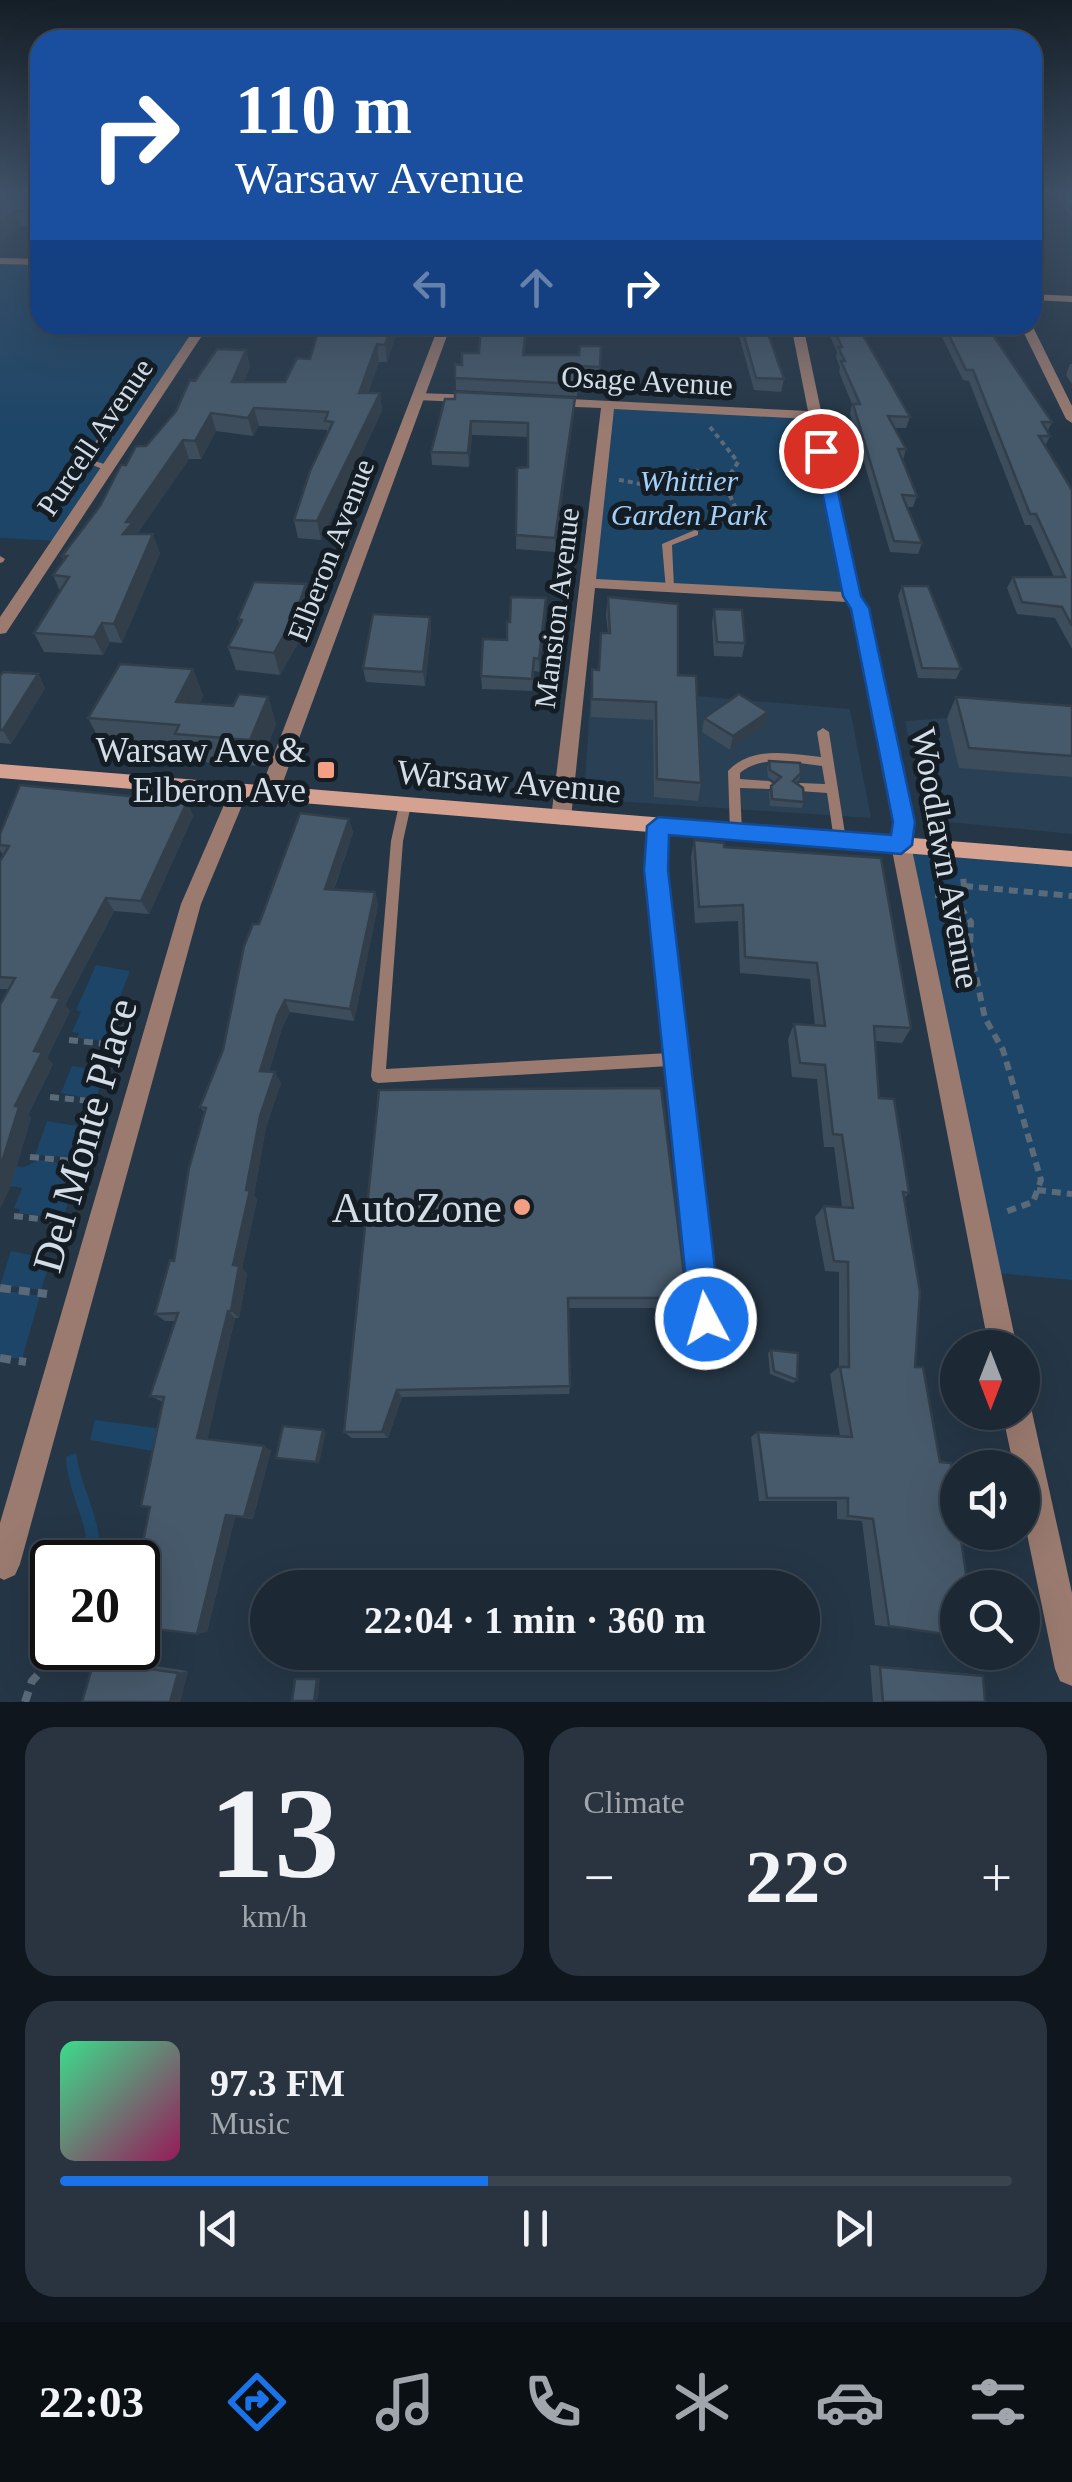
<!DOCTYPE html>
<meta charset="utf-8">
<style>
:root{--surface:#1c2834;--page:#293440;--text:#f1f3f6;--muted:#a0a6ac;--line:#3a444f;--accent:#1a73e8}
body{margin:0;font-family:"Times New Roman",serif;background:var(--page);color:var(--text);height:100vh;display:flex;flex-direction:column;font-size:38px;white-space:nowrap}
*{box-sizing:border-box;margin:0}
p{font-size:32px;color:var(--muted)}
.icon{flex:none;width:55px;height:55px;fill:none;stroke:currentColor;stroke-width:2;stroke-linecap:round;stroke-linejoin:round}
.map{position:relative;height:1702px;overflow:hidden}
.drawer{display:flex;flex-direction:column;gap:25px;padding:25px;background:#0f161d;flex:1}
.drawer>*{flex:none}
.top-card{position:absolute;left:30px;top:30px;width:1012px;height:305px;border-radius:30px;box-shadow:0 10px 40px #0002,0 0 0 2px var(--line);background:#1a4fa0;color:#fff;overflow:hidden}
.needle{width:65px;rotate:180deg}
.tools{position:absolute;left:940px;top:1330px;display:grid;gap:20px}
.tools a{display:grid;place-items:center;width:100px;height:100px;border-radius:50%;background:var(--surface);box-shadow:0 10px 40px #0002,0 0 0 2px var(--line);font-size:50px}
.speed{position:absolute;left:30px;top:1540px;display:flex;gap:20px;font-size:50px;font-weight:700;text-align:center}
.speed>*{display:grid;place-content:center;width:130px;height:130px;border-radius:50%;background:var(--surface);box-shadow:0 10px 40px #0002,0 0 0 2px var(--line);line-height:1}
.speed .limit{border:5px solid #111;border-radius:15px;background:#fff;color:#111}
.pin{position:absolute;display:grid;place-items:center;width:85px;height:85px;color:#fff;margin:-42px;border:5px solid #fff;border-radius:50%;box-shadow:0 2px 10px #0007}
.me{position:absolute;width:110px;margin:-55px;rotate:354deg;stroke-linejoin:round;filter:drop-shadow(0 0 8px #0008)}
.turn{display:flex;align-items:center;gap:35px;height:210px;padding:0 40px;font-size:45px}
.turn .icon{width:130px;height:130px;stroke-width:2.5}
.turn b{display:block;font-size:70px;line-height:85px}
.lanes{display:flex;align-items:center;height:95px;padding:0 40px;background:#0003;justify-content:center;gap:50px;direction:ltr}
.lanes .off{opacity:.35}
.big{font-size:75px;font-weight:700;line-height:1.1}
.drawer .tile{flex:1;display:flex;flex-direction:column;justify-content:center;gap:15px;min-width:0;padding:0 35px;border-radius:30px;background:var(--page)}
.drawer .dial{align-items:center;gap:0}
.dial b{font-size:130px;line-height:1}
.song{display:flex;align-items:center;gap:30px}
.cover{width:120px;height:120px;border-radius:15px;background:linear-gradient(135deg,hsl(150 70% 55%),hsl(330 70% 35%))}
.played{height:10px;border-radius:5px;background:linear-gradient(90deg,var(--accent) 45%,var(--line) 45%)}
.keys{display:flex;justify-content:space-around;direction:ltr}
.heat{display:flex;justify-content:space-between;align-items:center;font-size:55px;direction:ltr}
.drawer .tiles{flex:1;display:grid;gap:25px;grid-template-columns:1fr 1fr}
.tile:last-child{grid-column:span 2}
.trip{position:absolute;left:250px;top:1570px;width:570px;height:100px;border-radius:50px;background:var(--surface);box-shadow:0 10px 40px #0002,0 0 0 2px var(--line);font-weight:700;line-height:100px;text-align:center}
.menu{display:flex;height:160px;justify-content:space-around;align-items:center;background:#0b1015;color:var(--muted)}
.menu .icon{width:70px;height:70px}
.menu .selected{color:var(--accent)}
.menu b{font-size:45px;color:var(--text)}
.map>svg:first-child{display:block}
.built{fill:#294055}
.green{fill:#1d4567}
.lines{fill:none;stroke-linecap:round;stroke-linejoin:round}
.path-far2{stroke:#5b6a78;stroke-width:4;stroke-dasharray:5 4;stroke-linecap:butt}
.path-far1{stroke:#5b6a78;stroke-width:6;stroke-dasharray:9 6;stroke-linecap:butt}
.path{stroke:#5b6a78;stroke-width:8;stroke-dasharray:11 8;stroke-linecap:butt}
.service{fill:#9b7b70;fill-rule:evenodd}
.minor{fill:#9b7b70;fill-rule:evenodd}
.tertiary{fill:#9b7b70;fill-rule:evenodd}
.secondary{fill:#d5a291;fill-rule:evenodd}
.wall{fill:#3d4d5c}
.shaded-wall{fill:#323f4b}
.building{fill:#475a6b;stroke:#323f4b;stroke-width:2.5}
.route{fill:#1a73e8;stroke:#114b97;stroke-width:2.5}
.poi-dot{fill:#f39f84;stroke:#151d24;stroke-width:4}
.labels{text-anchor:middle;stroke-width:10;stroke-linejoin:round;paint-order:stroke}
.far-street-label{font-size:30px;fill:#d3dde8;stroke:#151d24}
.far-park-label{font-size:30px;font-style:italic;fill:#a2d0fa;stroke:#151d24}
.poi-label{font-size:35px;fill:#d3dde8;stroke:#151d24;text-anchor:end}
.street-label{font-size:35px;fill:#d3dde8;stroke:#151d24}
.near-street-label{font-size:42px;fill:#d3dde8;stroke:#151d24}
.near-poi-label{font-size:42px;fill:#d3dde8;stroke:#151d24;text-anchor:end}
</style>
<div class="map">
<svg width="1072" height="1702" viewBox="0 0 1072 1702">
<rect width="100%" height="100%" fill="#253646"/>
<g class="built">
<path d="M591,687L850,709L871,818L584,799Z"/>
<path d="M947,718L1072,728V834L927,820L905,721Z"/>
</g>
<g class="green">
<path d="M0,262H40V325H203L59,541L0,538Z"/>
<path d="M608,404L814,415L852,597L588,583Z"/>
<path d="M901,845L1072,864V1280L987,1272Z"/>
<path d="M96,965L130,971L119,999L112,1042L77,1038L79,1033L72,1032L81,1012L76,1010Z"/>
<path d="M72,1066L104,1071L96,1100L61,1093Z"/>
<path d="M47,1121L90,1128L82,1158L35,1155Z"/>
<path d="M38,1160L79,1165L63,1219L19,1213L20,1209L14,1208L22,1188L0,1184V1165L25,1167Z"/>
<path d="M11,1251L51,1259L41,1290L0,1285Z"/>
<path d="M0,1290L40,1296L22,1359L0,1356Z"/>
<path d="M95,1420L172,1430L158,1452L90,1440Z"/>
<path d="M76,1453C82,1493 104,1521 99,1562H86C92,1524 67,1495 66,1457Z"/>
</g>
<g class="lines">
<g class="path-far2">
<path d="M695,470L725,485L739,515"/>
<path d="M619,480C661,486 713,509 738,462L710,427"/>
</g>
<g class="path-far1">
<path d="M964,886L1072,896"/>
<path d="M935,895H951L964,886L963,877"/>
<path d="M951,895L971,922L970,949L985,1018L1003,1050L1041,1180L1033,1202L1005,1212"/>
<path d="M69,1040L115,1045"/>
<path d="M50,1097L100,1102"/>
<path d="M30,1157L84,1162"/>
<path d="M1037,1190L1072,1194"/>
<path d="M14,1216L68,1222"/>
</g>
<g class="path">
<path d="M51,1220L68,1222"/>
<path d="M0,1288L47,1294"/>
<path d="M0,1358L26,1362"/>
<path d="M25,1702L32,1681L63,1648"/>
</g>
<g class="service">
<path d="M121,387L128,389L130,401L92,460L110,466L111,468L107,471L83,461L122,401Z"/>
<path d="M695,530L698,531V535L672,545L674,588L669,591L666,590L662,544Z"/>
<path d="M0,556L5,559L3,562L0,563Z"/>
<path d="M823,728L829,732L846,840L844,843H836L834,840L827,793L800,791L794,787L800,783L825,784L822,766C795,763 763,754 740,773V779L769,781L775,785L769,789L740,788L742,832L740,835H732L730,832L728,771C752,745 790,754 821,757L817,732Z"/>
<path d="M405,800L411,805L403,841L386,1069L669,1053L650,870L653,826L659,821L663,823L665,826L662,870L715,1319L712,1325L706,1328L700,1325L697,1319L670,1066L378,1083L373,1081L371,1076L391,841L399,805Z"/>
</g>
<g class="minor">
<path d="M0,258L40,259V265L0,264Z"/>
<path d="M1032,294L1072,296V302L1032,300Z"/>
<path d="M197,325H209L6,633L0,634V617Z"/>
<path d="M791,325H803L860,597L868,608L914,822L911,845L1017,1348H989L891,845L894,822L852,608L847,602L595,588L571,818L561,825L551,818L601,408L550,406L544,402L550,398L808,411ZM614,409L810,419L843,592L596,579Z"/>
<path d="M1020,325H1032L1072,406V423L1066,419Z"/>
<path d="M414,393L481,395L487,399L481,403L418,400L414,399Z"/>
<path d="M239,784L248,791L201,904L20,1564L15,1575L4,1580L0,1578V1523L181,904L230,791Z"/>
<path d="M1022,1400L1027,1402L1032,1412L1072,1593V1686L1060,1681L1055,1669L1022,1510V1468H1014L1002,1412H1022Z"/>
</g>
<path class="tertiary" d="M439,325H451L279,793L269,800L262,798L259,793Z"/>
<path class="secondary" d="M0,764L1072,851V867L0,778Z"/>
</g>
<g class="wall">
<path d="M0,191H40V226H20Z"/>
<path d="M1054,191H1072V217L1064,208Z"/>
<path d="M399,325L387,362H379L368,393H380L382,411L321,540L298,538L294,520L327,434V430L259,426L253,436L216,431L201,459H189L137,534L160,553L122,643L110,642L103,655L44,652L34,633L60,591L53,575L64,560L62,556L100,506L126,465L146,446L176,411L195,381L246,350L250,367L244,382H285L310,359L335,332Z"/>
<path d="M481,325H528L524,355H579L601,346L599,379L579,378L577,396L456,390L455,364L462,365L479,353Z"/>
<path d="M736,325H765L784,379L781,392L754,390Z"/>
<path d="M825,325H857L910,417L906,428H894L906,449L903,460L917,496L913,507H907L922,543L918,554L890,552L850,414L852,404L839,372L840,367L836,357L837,352Z"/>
<path d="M936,325H986L1052,422L1047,432L1050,436L1045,446L1072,490V649L1055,618L1017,614L1007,588L1013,577H1054L1031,525H1025L969,381L963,380Z"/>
<path d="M1070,364H1072V384L1066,375Z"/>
<path d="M445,399L574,411L555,552L516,549L517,468L528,467V437L472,435L469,467L432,465L431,452Z"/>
<path d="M902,586L961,669L956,679L918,678L898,596Z"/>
<path d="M608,597L678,675L701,783L698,801L654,797L653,720L591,717L592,669L599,670L608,633L606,615Z"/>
<path d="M311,606L301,638L280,675L236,670L228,647L240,625L238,619Z"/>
<path d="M714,609L745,643L742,657L714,656L712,623Z"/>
<path d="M546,611L539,672L534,671L532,691L482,689L481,676L507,640L510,622Z"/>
<path d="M430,617L431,631L425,686L366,682L363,668Z"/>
<path d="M193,669L203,696L199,704L233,706L268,697L276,724L260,766L186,761L182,751L102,745L88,718Z"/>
<path d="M38,674L45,688L11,744L0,743V676Z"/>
<path d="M956,697L1072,706V777L959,768L947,718Z"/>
<path d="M768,712L765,726L730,750L702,732L704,718Z"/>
<path d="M769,761L801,773L799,780L795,783L804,802L802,808L770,806L769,793L771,786L775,782L768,777L767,768Z"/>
<path d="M187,802L193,816L149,914L114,911L65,1005L70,1011L47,1058L53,1064L28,1115L31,1118L10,1188L9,989H0V861L3,855L0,850V834Z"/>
<path d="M349,819L353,833L334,889L375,892L378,905L354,1021L290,1012L282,1028L269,1072L281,1083L266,1127L254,1195L257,1200L242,1268L247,1274L239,1318H235L207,1439L271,1450L253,1519L235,1517L207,1632L150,1508L163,1402L150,1396L176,1321H165L155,1314L174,1261L205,1113L200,1107L223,1050L259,924Z"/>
<path d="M694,840L724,847L911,1028L902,1043L875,1041L879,1098L909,1193L904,1198L915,1367L958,1636L875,1625L862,1521L837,1519V1501H759L751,1437L758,1432L840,1436L830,1374L839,1367V1272L825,1271L815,1217L824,1206L842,1207L834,1147H824L817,1079L792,1077L788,1039L794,1024L815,1026L810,979L740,973L738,921L695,923L691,857Z"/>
<path d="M379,1090L687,1298L681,1308H569L570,1386L569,1394L402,1397L388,1438H352L344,1432Z"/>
<path d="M771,1350L797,1380L793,1383L770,1374L768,1353Z"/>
<path d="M107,1659L188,1671L180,1702H82L94,1661Z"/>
<path d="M870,1665L969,1674L983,1676L985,1702H873Z"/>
</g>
<g class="shaded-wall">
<path d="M15,211L20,226L0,242V222Z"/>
<path d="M392,325H399L387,362L385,345Z"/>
<path d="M377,344L379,362L362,410L359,393Z"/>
<path d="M246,350L250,367L237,399L232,382Z"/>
<path d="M380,393L382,411L321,540L317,521Z"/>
<path d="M575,398L574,411L555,552V538Z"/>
<path d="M254,408L259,426L253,436L248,418Z"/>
<path d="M211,413L216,431L201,459L195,441Z"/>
<path d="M471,421L472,435L469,467L468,453Z"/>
<path d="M183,440L189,459L137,534H123L126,522Z"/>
<path d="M153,534L160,553L122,643L114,624Z"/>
<path d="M306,584L311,606L301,638L280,675L274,653Z"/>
<path d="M546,598V611L539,672V659Z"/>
<path d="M430,617L431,631L425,686L423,672Z"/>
<path d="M102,623L110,642L103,655L94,637Z"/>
<path d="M193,669L203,696L187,729L176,702Z"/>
<path d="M38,674L45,688L11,744L3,730Z"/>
<path d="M268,697L276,724L260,766L250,740Z"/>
<path d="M768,712L765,726L730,750L733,736Z"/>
<path d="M187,802L193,816L149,914L141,901Z"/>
<path d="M349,819L353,833L329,902L325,889Z"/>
<path d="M375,892L378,905L354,1021L350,1009Z"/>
<path d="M106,898L114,911L65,1005L70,1011L47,1058L53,1064L28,1115L31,1118L10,1188L0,1209V1168L15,1106L34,1051L52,997Z"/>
<path d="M285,1000L290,1012L282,1028L266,1082L260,1071L277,1016Z"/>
<path d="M275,1072L281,1083L266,1127L254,1195L257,1200L242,1268L247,1274L239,1318L231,1311L233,1265L260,1116Z"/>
<path d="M228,1311L235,1318L207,1442L197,1438Z"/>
<path d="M397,1390L402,1397L388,1438L382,1432Z"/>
<path d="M323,1430L326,1432L319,1464L316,1462Z"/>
<path d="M264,1446L271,1450L253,1519L244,1517Z"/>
<path d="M226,1515L235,1517L207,1632L197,1634Z"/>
<path d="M188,1671L180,1702H170L178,1673Z"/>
<path d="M320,1678L318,1699L314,1701L317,1679Z"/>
</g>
<g class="building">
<path d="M0,191H40V211H15L0,222Z"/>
<path d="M1059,191H1072V209L1066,203Z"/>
<path d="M338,325H392L385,345L377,344L359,393H380L317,521L294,520L310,471L333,422L325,421L328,412L254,408L248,418L211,413L195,441L183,440L126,522H133L123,534H153L114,624L102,623L94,637L34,633L69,577L53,575L67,556H62L100,506L121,465H126L136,446H146L176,411L190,380L195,381L217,349L246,350L232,382H285L297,358L310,359L318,332H335Z"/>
<path d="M481,325H526L523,355H579L580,346H601L600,367L579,366L577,384L455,378V364L462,365V353H479Z"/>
<path d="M741,325H765L784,379L756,378Z"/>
<path d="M832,325H857L910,417L888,416L906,449H898L917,496L902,495L922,543L894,541L853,404H860L841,361H845L838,347H842Z"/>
<path d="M944,325H986L1052,422H1042L1050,436H1039L1072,490V626L1062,607L1022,602L1013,577H1065L1036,514H1030L973,370H966Z"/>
<path d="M455,392L575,398L555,538L516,535L517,468L528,467V423L471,421L468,453L431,452L445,399H455Z"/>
<path d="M254,582L306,584L295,615L274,653L228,647L242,620L238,619Z"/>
<path d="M902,586H928L961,669L922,668Z"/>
<path d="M511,597L546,598L539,659L534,658L532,679L481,676L483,639L507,640V622H510Z"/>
<path d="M608,597L678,604V675L696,676L701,783L657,779L656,702L592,699V669L599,670L601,633H610Z"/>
<path d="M714,609L742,610L745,643L717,642Z"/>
<path d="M373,614L430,617L423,672L363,668Z"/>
<path d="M120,664L193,669L176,702L233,706L239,694L268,697L250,740L175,734L179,725L88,718Z"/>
<path d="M3,672L38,674L3,730H0V676Z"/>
<path d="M739,694L768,712L733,736L704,718Z"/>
<path d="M956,697L1072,706V756L969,748Z"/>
<path d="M769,761L800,763L801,773L793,781L803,788L804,802L772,799L771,786L781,777L770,770Z"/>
<path d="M20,785L187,802L141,901L106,898L52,997L60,998L34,1051L42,1052L15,1106L19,1107L0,1168V1005L15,978L0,977V861L9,846L0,845V834Z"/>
<path d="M300,813L349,819L325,889L375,892L350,1009L285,1000L277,1016L260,1071L275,1072L260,1116L246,1190H250L233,1265L239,1266L231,1311H228L197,1438L264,1446L244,1517L226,1515L197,1634L138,1627V1567L150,1507L141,1506L164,1397L150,1396L178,1313L155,1314L170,1260L174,1261L189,1168L206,1108L200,1107L223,1050L244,946L253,924H259Z"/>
<path d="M694,840L724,843V847L881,858L911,1028L874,1026L879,1098L894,1099L909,1193L903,1192L920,1292L915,1367H923L940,1462L951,1463L958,1511V1532H960L968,1588H958V1636L889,1626L873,1519L848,1516V1498H767L758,1432L852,1437L840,1367H849L848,1262L834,1261L824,1206L853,1208L842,1135L833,1134L825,1065L800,1063L794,1024L825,1026L817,963L745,957L743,905L699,907Z"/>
<path d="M661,1088L687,1298H568L570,1386L397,1390L382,1432H344L379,1090Z"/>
<path d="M771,1350L798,1353L797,1380L774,1371Z"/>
<path d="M283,1426L323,1430L316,1462L276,1458Z"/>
<path d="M94,1661L178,1673L170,1702H82Z"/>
<path d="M880,1667L983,1676L985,1702H883Z"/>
<path d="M295,1679H317L314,1701H292Z"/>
</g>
<linearGradient id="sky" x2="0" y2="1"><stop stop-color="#141e26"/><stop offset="0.45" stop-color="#405268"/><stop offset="1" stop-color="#405268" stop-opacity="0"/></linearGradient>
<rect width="1072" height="429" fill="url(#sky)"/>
<path class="route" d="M821,447L829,451L861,596L869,608L915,822L912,845L901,854L669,835L668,870L721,1319L717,1330L706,1335L694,1330L690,1319L644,870L647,826L658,817L891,835L893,822L851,609L843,596L814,451Z"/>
<g class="poi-dot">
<rect x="316" y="760" width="20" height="20" rx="5"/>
<circle cx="522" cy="1207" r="10"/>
</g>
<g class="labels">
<g class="far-street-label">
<text transform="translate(647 381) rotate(3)" y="10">Osage Avenue</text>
<text transform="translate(95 437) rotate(-56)" y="10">Purcell Avenue</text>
<text transform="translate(331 550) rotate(-69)" y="10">Elberon Avenue</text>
<text transform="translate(557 608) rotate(-83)" y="10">Mansion Avenue</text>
</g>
<g class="far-park-label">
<text x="689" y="491">Whittier<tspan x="689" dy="34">Garden Park</tspan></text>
</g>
<g class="poi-label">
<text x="306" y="762">Warsaw Ave &amp;<tspan x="306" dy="40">Elberon Ave</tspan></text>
</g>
<g class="street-label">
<text transform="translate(509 781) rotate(5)" y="12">Warsaw Avenue</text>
<text transform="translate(946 858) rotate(80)" y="12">Woodlawn Avenue</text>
</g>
<g class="near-street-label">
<text transform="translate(84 1135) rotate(-74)" y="15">Del Monte Place</text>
</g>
<g class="near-poi-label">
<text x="502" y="1222">AutoZone</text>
</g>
</g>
</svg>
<div class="tools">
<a><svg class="needle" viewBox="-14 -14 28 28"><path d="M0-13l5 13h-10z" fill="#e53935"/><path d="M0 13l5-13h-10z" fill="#a0a6ac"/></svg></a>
<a><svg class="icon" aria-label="sound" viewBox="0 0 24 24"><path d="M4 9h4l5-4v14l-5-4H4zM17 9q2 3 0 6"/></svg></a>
<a><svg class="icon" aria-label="search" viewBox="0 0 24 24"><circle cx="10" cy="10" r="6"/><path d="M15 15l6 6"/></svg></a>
</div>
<div class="speed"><div class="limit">20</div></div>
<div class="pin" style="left:821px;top:451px;background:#d93025"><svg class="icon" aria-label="arrive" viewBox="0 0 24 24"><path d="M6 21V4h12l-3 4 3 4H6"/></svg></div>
<svg class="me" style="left:706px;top:1319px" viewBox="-20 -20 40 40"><circle r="17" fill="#1a73e8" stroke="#fff" stroke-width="3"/><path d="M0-11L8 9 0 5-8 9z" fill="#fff"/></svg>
<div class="trip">22:04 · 1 min · 360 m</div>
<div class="top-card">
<div class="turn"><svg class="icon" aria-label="right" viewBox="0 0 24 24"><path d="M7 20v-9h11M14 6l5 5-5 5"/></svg><div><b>110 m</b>Warsaw Avenue</div></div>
<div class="lanes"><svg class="icon off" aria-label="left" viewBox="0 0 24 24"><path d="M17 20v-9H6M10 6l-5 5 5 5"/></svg><svg class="icon off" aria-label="ahead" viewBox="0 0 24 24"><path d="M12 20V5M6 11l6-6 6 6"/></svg><svg class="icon" aria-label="right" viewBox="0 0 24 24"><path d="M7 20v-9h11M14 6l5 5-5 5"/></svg></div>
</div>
</div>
<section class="drawer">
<div class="tiles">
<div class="tile dial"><b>13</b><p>km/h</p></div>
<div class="tile"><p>Climate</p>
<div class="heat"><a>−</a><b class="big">22°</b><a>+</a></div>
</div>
<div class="tile">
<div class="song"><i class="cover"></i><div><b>97.3 FM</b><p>Music</p></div></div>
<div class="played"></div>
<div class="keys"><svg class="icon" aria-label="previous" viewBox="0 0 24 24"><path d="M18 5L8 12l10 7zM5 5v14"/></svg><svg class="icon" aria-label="pause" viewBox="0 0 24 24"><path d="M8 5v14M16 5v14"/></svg><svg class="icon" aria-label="next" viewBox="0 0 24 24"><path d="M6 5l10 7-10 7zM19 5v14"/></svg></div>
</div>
</div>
</section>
<nav class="menu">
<b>22:03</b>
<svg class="icon selected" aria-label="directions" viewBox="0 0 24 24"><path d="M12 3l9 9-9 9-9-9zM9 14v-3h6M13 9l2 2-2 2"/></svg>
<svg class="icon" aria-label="music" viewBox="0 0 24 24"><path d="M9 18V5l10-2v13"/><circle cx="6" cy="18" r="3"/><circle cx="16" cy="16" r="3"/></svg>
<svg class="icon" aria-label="phone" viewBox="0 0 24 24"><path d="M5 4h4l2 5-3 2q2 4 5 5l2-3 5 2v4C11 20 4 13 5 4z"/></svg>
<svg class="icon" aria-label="climate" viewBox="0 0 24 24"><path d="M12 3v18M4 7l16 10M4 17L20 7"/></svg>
<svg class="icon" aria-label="car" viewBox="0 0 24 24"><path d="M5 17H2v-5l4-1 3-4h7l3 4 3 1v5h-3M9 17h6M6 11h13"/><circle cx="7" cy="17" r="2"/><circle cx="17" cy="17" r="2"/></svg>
<svg class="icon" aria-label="filters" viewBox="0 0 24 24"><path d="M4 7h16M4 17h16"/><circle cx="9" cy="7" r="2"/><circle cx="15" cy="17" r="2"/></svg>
</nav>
